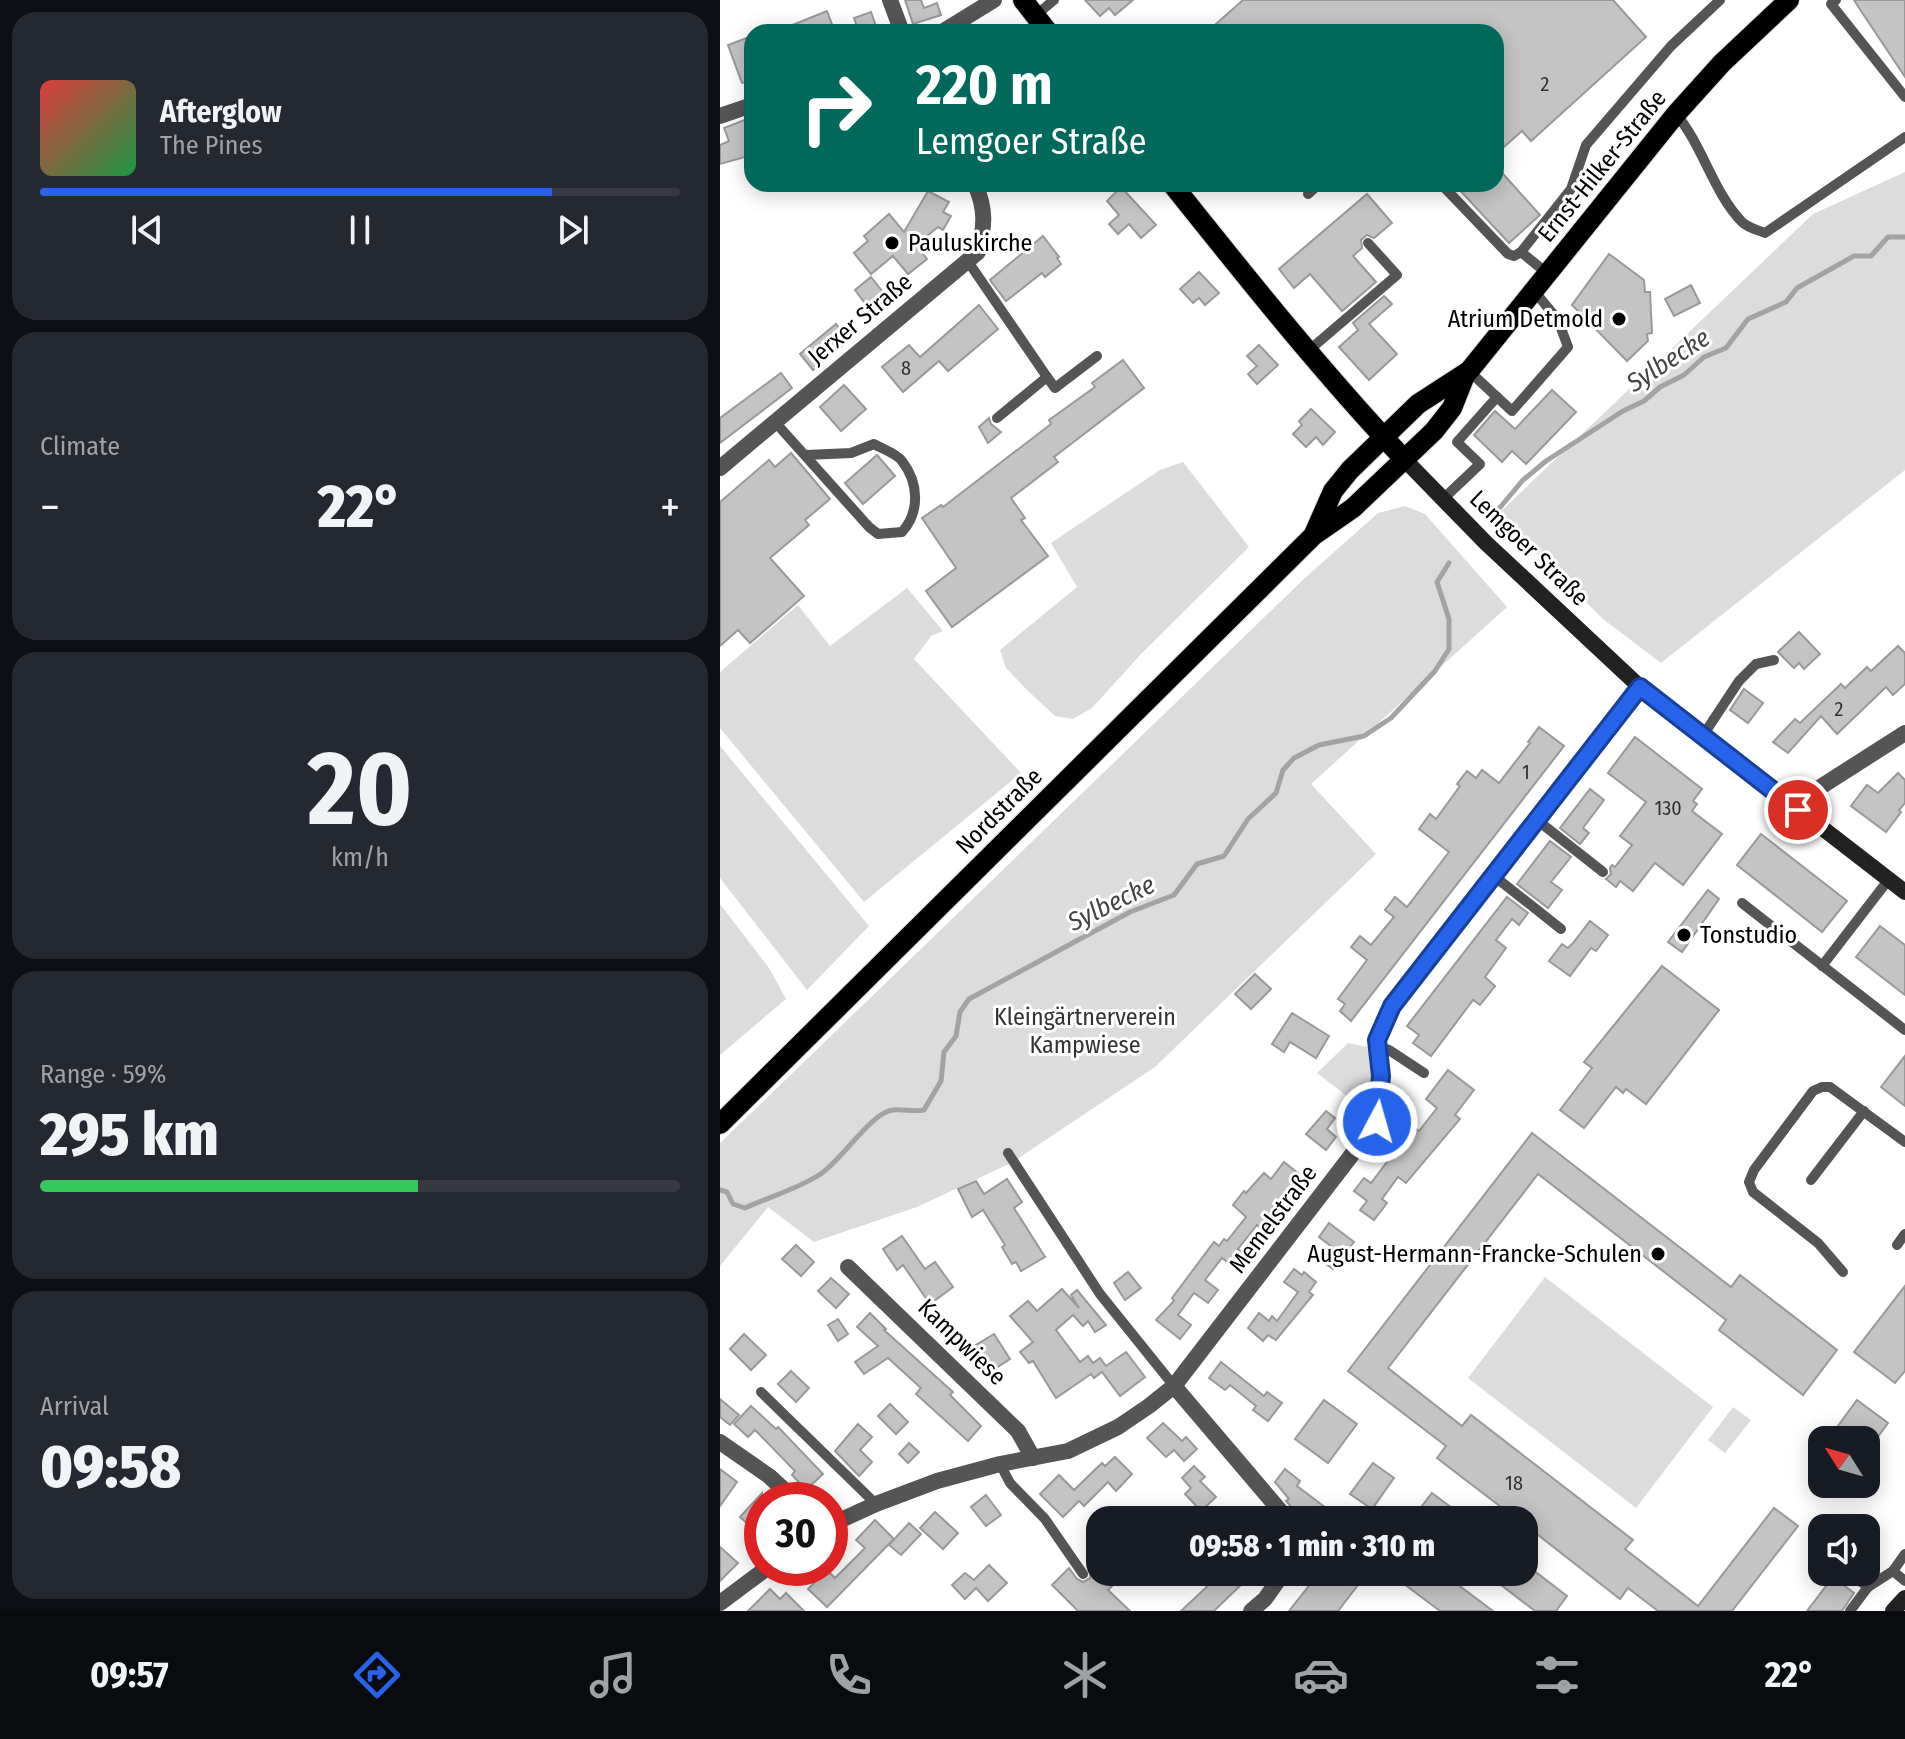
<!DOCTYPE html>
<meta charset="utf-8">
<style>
:root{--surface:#171b24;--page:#242831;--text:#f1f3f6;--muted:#9ea1a6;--line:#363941;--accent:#2563eb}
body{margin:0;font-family:"Fira Sans Condensed",sans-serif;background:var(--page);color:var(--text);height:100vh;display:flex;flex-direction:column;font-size:30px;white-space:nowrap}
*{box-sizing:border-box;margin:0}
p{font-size:26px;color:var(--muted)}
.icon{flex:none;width:44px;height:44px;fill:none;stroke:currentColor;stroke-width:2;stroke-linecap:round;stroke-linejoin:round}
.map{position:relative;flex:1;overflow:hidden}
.panel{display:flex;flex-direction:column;gap:12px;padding:12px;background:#0d0f14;width:720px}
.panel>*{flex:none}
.banner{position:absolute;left:24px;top:24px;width:760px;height:168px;border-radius:24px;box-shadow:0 4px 20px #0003;background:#00695c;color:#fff;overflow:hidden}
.needle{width:52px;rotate:307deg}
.fabs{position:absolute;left:1088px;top:1426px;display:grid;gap:16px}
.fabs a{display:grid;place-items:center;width:72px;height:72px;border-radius:16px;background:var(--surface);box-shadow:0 4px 20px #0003;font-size:40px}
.speed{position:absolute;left:24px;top:1482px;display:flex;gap:16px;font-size:40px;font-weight:700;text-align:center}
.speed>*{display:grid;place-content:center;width:104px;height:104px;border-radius:50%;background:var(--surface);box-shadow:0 4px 20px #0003;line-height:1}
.speed .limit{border:12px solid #d22;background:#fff;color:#111}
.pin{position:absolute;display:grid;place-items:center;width:68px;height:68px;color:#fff;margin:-34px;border:4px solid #fff;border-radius:50%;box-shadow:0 2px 8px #0007}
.me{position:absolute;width:88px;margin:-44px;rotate:6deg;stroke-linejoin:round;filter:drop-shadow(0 0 6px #0008)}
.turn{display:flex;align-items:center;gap:28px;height:168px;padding:0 40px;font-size:36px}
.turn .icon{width:104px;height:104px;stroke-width:2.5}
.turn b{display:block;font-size:56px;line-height:68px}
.big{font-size:60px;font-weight:800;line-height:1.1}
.panel .tile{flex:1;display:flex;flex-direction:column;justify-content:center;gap:12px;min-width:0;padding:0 28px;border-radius:24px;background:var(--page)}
.panel .dial{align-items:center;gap:0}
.dial b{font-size:104px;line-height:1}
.song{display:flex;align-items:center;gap:24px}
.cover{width:96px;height:96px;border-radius:12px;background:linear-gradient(135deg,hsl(0 70% 55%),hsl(140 70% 35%))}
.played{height:8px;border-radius:4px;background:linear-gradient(90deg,var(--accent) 80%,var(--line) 80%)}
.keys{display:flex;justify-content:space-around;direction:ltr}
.heat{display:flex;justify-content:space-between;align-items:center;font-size:44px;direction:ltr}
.charge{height:12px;border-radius:6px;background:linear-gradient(90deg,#34c759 59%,var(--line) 0)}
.trip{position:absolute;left:366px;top:1506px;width:452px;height:80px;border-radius:24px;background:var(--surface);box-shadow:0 4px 20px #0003;font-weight:800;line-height:80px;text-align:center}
.menu{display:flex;height:128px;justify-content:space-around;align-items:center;background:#090b0e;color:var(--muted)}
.menu .icon{width:56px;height:56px}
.menu .current{color:var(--accent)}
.menu b{font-size:36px;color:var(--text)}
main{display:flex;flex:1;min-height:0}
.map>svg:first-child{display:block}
.green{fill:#dcdcdc}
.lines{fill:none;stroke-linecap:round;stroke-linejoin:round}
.stream{stroke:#a3a3a3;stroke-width:5}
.building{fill:#c4c4c4;stroke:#999;stroke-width:2}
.primary-casing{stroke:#dbdbdb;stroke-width:22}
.lane{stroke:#555;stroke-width:10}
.street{stroke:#555;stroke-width:16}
.secondary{stroke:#222;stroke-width:16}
.primary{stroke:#000;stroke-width:20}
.route-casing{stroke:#184099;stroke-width:20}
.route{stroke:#2563eb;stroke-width:14}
.poi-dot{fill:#000;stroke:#fff;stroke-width:3}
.labels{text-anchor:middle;stroke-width:6;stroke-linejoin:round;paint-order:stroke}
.number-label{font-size:20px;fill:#313131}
.street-label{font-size:24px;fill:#000;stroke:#fff}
.poi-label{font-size:24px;fill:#000;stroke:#fff;text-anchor:start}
.park-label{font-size:24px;fill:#333;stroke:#fff}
.water-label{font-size:26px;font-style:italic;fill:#444;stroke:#fff}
</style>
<main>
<section class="panel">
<div class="tile">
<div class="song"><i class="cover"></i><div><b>Afterglow</b><p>The Pines</p></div></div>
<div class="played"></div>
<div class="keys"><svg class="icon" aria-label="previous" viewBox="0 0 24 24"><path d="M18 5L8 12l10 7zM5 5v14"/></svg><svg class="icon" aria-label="pause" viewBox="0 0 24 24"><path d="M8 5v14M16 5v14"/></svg><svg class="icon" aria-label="next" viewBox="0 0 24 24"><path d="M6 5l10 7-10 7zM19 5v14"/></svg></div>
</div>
<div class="tile"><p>Climate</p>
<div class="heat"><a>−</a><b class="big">22°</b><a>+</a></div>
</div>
<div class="tile dial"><b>20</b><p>km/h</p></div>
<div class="tile"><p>Range · 59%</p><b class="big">295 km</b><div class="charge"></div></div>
<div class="tile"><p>Arrival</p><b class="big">09:58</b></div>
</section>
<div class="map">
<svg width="1185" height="1611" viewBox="0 0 1185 1611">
<rect width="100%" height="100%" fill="#fff"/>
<g class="green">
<path d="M1185,172V470L941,663L883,619L777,515L1093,214Z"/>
<path d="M463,462L529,547L422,653L372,708L353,719L335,716L307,690L286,668L280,650L357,587L331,543L440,470Z"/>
<path d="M685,506L705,514L787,607L591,784L656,854L435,1067L291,1163L197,1207L94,1242L48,1207L0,1266V1143L586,577L658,513Z"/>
<path d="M187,588L223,631L211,636L194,659L301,773L144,902L0,728V672L78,605L110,646Z"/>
<path d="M0,746L149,926L87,990L0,878Z"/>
<path d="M0,904L49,968L66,999L0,1055Z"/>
<path d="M628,1043L648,1047C657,1070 656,1090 649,1113L597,1073Z"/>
<path d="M825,1277L993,1407L916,1508L748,1378Z"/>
<path d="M1013,1407L1031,1420L1005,1453L988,1440Z"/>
</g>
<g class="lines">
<g class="stream">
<path d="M777,511L803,480L826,461L903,411L924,401L940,387L964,375L984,357L1006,348L1028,319L1066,302L1077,288L1134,256H1151L1168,237H1185"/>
<path d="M0,1190L7,1192L13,1204L25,1208C49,1197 77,1189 99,1175C121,1162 151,1112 173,1110C183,1109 193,1112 204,1110L221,1081L224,1052L236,1036L240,1012L249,999L410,912L454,895L477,864L504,856L528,819L556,793L563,770L574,758L599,745L644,736L671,718L715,671L729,649V619L717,582L729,563"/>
</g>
</g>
<g class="building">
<path d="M185,0H201L204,8L217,3L221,15L193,24Z"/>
<path d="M365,0H413L395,15L389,8L380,16Z"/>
<path d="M523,0H893L926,37L811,141L802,131L776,154V32H487Z"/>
<path d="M1134,0H1185V77L1141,11Z"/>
<path d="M107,11L113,27L98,32H55Z"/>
<path d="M151,12L158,32H139L134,18Z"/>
<path d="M32,36V80L22,83L8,45Z"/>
<path d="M32,117V155L0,164V145L9,141L4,128Z"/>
<path d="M776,166L820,215L789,243L734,184H776Z"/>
<path d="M401,187L436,225L421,238L409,224L398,234L389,224L399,215L387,201Z"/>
<path d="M208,191L229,202L223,212L231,216L223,230L218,227L196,245L207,259L188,274L173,256L151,274L134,253L148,241L144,236L169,214L184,232Z"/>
<path d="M647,194L672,223L654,238L647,235L641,240L642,248L633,256L656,282L622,311L590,274L574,288L559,269Z"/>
<path d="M323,236L339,257L337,258L341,264L325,277L322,273L286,301L270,280Z"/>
<path d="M889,254L924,280L925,292H930L932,333L927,334L928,341L907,361L852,305Z"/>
<path d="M479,272L499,293L485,305L479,298L473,303L460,289Z"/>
<path d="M151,277L167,297L150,310L135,290Z"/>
<path d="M971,285L980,303L954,316L945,299Z"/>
<path d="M664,296L672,304L649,324L677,354L649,380L619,347L638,330L633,323Z"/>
<path d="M259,305L278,329L228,371L219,361L183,392L162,367L189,345L200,357Z"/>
<path d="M116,324L129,340L93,370L80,354Z"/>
<path d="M539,345L558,365L537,384L528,374L537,366L527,356Z"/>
<path d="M403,360L424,388L334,457L338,462L291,498L305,518L301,520L328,556L232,627L206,591L236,568L202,518L221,505L223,507L331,424L329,420L375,387L372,383Z"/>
<path d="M61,373L72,388L0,443V418Z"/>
<path d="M124,385L146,409L121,431L100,407Z"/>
<path d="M832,390L856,412L806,464L792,451L782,462L754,435L775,411L795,429Z"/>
<path d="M591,409L615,432L603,445L596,437L586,447L573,434L582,425L579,421Z"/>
<path d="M269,418L271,424L281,432L268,443L259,427Z"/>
<path d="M71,453L110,499L85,520L89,525L50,558L84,596L30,643L18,630L0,646V502L49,460L55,467Z"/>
<path d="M157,455L175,476L143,504L125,483Z"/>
<path d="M1079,632L1100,654L1084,669L1079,663L1074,668L1058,652Z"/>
<path d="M1178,646L1185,653V684L1173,695L1166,687L1117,734L1101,716L1068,753L1053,742L1075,719L1080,723L1121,684L1125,688L1147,667L1151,671Z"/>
<path d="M1024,689L1043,703L1028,723L1010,710Z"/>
<path d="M819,727L844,746L631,1021L620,1011L625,1004L618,999L647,960L631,947L640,936L651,945L674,917L665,910L675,897L687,907L729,852L699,829L710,814L716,819L740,786L737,784L747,771L756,778L762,770L779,783L810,743L808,742Z"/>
<path d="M915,737L982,789L973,801L977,804L972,811L1002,834L963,885L935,863L913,891L900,881L896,887L886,879L891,874L890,868L892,865L895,867L912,845L900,836L926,802L888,773Z"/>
<path d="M1178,773L1185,780V803L1179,810L1181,812L1166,832L1131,806L1147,785L1158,793Z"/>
<path d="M870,789L884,800L863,828L869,833L860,844L840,828Z"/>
<path d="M1041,834L1127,901L1102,932L1017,865Z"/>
<path d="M830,841L851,857L831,882L842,890L828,908L797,884Z"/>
<path d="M988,890L999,899L962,952L948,942Z"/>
<path d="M787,897L808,913L799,925L792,919L776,940L786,948L765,977L775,986L760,1005L753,1000L711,1056L693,1043L699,1035L687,1026Z"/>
<path d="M870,921L888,935L876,951L871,948L850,976L829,961L842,944L848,948L853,943Z"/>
<path d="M1160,926L1185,945V995L1136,957Z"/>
<path d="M942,966L999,1010L926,1104L906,1089L903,1093L896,1087L864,1128L840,1110L872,1068L864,1062Z"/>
<path d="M535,974L551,989L531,1009L515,994Z"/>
<path d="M572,1013L609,1036L596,1058L570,1042L564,1052L552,1044Z"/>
<path d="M1185,1056V1106L1161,1087Z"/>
<path d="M728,1070L754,1090L735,1115L740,1119L686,1183L678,1177L662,1199L667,1203L654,1220L640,1210L647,1201L634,1191L644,1178L651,1183L676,1150L669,1145L679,1131L685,1135L692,1126L699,1131L717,1108L706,1099Z"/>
<path d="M606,1111L615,1118L607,1129L616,1137L606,1150L586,1134Z"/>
<path d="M812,1133L1011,1287L1020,1275L1117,1350L1083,1395L999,1330L1006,1320L818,1174L668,1368L742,1426L751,1415L913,1540L905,1549L978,1606L1054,1508L1078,1526L1012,1611H938L908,1588L900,1599L804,1524V1520H798L717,1458L726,1446L628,1371Z"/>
<path d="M564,1162L584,1178L574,1191L569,1187L549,1213L554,1217L544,1231L537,1225L518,1249L525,1255L515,1268L502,1258L485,1280L498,1290L488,1303L474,1293L458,1315L471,1325L460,1339L436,1320L454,1301L452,1298L494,1242L499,1246L504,1239L507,1241L526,1217L513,1205L524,1191L526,1193L544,1173L551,1179Z"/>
<path d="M287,1179L302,1202L294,1208L325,1257L301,1271L296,1262L292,1264L282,1247L285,1245L263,1210L252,1217L238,1189L256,1181L264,1194Z"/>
<path d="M609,1223L634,1242L613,1269L602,1261L612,1247L599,1237Z"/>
<path d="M182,1236L205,1269L215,1262L233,1287L210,1304L183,1265L177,1270L163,1249Z"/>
<path d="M76,1245L94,1262L81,1276L62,1259Z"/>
<path d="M574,1269L582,1275L584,1272L596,1282L589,1292L593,1295L556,1340L548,1335L543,1341L528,1328L539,1313L549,1321L552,1316L557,1321L578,1292L564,1282Z"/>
<path d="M408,1272L421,1288L405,1300L394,1283Z"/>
<path d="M111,1278L129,1294L116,1308L98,1291Z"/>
<path d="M1185,1286V1371L1175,1383L1134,1352Z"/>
<path d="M342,1289L359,1308L351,1295L357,1290L386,1325L375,1332L368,1321L363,1326L353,1315L336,1330L360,1362L368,1356L373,1363L380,1358L386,1366L406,1352L425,1377L400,1396L382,1372L374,1378L371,1374L336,1398L313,1361L309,1363L300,1352L313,1342L290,1316L308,1301L317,1311Z"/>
<path d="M150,1313L166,1329L164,1330L233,1392L230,1395L261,1426L248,1441L196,1394L201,1388L168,1358L144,1374L135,1362L158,1346L137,1327Z"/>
<path d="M118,1319L128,1334L118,1341L108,1325Z"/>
<path d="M24,1334L46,1355L31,1370L10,1349Z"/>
<path d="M274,1334L290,1359L270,1372L254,1346Z"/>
<path d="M501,1362L544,1396L547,1392L562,1403L548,1421L533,1410L536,1406L510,1385L505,1390L489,1378Z"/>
<path d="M71,1371L89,1388L76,1402L58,1384Z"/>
<path d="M0,1399L19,1415L10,1425L0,1417Z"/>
<path d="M604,1400L637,1424L608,1463L575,1439Z"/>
<path d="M1137,1400L1168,1423L1146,1453V1440H1121L1112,1434Z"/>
<path d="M170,1404L188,1422L176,1434L158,1416Z"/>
<path d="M31,1406L56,1429L58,1427L103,1474L86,1490L72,1475L75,1471L35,1430L28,1437L14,1424Z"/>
<path d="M443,1423L462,1441L466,1437L477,1449L464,1461L454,1450L446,1457L427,1438Z"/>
<path d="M138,1424L152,1437L140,1450L152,1462L139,1476L115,1451Z"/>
<path d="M189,1443L199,1452L188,1463L179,1454Z"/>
<path d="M395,1457L412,1474L396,1491L388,1482L364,1506L359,1501L343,1517L320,1494L339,1475L354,1490L382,1463L385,1466Z"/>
<path d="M653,1463L674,1478L652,1509L630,1494Z"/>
<path d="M474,1466L485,1477L480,1481L496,1497L481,1511L465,1494L471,1488L462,1478Z"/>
<path d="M0,1469L17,1482L0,1506Z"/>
<path d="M565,1469L580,1481L577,1486L622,1520H587L573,1509L566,1501L569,1499L555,1482Z"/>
<path d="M42,1493V1537L20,1517Z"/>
<path d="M712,1493L748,1520H691Z"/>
<path d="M266,1495L281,1515L266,1526L251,1507Z"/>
<path d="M215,1512L238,1533L223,1549L200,1528Z"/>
<path d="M155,1520L174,1539L107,1607L88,1589L107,1570L115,1578L145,1548L136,1540Z"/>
<path d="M189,1523L201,1534L181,1555L169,1545Z"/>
<path d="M0,1547L18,1563L0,1581Z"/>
<path d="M804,1563L847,1596L836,1611H815L764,1572H804Z"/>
<path d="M269,1565L287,1583L268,1601L256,1588L245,1599L232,1585L245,1573L254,1580Z"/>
<path d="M349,1568L357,1579L363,1582L370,1578L371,1572H406L388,1590L410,1611H358L332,1585Z"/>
<path d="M498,1572H522L528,1578L494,1611H461L493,1581L491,1579Z"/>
<path d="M600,1572H648L618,1611H569Z"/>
<path d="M668,1572H721L773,1611H720Z"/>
<path d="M1113,1577L1134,1593L1122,1611H1087Z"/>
<path d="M50,1589L60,1599L66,1593L84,1611H28Z"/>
</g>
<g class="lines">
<g class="primary-casing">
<g id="primary">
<path d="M303,0L328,32"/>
<path d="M452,184C527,278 602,372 684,459"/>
<path d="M594,534L613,491L630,470L698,404L749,371L956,114L1002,63L1069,0"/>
<path d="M0,1124L594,535L633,508L714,431L732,408L746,373"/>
</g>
</g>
<g class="lane">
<path d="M1116,0L1111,4L1185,97"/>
<path d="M315,16L334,0"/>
<path d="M956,114C983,146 993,192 1022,222C1028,228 1038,230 1045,233L1185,137"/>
<path d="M721,184L788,254L794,256L801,252L851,189L866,145L951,46L1000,0"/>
<path d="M588,194L599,184"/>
<path d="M801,252L828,274"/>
<path d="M247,260L327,377"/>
<path d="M587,352L677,275L648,243"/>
<path d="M749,371L792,411L848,347L838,320L815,292"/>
<path d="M277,418L327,377L335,388L377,356"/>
<path d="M55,422L149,527L158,534L182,532C200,512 199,483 182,461C176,453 162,449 154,444L131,453L86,455"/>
<path d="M723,499L760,464L737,442L777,397"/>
<path d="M982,737L1019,681L1036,664L1054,660"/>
<path d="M817,820L883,872"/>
<path d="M774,876L841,929"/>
<path d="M1022,903L1185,1030"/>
<path d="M1102,966L1169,879"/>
<path d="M657,1046L669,1050L704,1073"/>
<path d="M288,1153L380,1294L454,1386"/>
<path d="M1091,1180L1144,1111"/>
<path d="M1177,1245L1185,1234"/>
<path d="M1123,1272L1098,1243L1033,1192L1029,1182L1034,1170L1093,1091L1102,1087H1110L1185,1142"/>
<path d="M41,1392L156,1504"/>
<path d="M280,1464L290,1483L325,1519L363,1574"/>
<path d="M1173,1571L1185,1554"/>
<path d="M1135,1577L1148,1587L1173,1571L1185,1581"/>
<path d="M1130,1611L1148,1587"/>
</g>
<g class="street">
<path d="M170,0L182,32"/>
<path d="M222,32L274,0"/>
<path d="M0,116L32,105"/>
<path d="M0,468L258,252C265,226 266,209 255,184"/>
<path d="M1078,810L1089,796L1102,786L1185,733"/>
<path d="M128,1267L298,1431L313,1458"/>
<path d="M454,1386L568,1520"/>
<path d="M0,1442L49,1476L75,1500"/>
<path d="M110,1525L156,1504L217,1481L280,1464L348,1451L398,1427L429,1406L454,1386L657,1122L661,1076L657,1040L672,1006L920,687"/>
<path d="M0,1603L47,1568"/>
<path d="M531,1611L545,1599L564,1572"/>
</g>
<g class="secondary">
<path d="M684,459L766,543L920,687L1185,892"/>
<path d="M1173,1611L1185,1598"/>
</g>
<use href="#primary" class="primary"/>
</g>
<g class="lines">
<g class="route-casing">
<path id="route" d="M657,1122L661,1076L657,1040L672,1006L920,687L1078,810"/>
</g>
<use href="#route" class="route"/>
</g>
<g class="poi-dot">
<circle cx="172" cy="243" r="8"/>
<circle cx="899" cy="319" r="8"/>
<circle cx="964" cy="935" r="8"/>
<circle cx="938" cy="1254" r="8"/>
</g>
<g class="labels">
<g class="number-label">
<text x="825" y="91">2</text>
<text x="186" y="375">8</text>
<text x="1119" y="716">2</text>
<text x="806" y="779">1</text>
<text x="948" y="815">130</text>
<text x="794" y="1490">18</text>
</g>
<g class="street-label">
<text transform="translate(882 166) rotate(-51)" y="8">Ernst-Hilker-Straße</text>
<text transform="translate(140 319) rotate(-40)" y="8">Jerxer Straße</text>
<text transform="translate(809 548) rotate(44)" y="8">Lemgoer Straße</text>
<text transform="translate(279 811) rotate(-45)" y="8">Nordstraße</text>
<text transform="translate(553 1219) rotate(-53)" y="8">Memelstraße</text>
<text transform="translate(242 1342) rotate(44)" y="8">Kampwiese</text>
</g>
<g class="poi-label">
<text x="188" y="251">Pauluskirche</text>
<text x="883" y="327" text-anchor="end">Atrium Detmold</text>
<text x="980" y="943">Tonstudio</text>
<text x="922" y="1262" text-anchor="end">August-Hermann-Francke-Schulen</text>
</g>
<g class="park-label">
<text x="365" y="1025">Kleingärtnerverein<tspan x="365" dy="28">Kampwiese</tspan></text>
</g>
<g class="water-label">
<text transform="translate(948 360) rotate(-33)" y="9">Sylbecke</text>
<text transform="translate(391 903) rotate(-26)" y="9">Sylbecke</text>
</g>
</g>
</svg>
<div class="fabs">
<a><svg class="needle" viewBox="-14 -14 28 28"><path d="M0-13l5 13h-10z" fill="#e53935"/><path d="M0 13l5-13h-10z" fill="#9ea1a6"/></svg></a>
<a><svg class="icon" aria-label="sound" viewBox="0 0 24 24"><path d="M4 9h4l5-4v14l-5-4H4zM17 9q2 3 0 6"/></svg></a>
</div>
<div class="speed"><div class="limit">30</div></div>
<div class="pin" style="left:1078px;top:810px;background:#d93025"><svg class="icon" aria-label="arrive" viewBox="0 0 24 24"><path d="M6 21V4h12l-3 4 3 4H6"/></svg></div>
<svg class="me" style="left:657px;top:1122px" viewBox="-20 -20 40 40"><circle r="17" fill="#2563eb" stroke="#fff" stroke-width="3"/><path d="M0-11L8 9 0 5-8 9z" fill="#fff"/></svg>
<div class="trip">09:58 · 1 min · 310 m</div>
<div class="banner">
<div class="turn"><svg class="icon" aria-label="right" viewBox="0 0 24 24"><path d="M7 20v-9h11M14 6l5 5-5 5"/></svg><div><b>220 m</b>Lemgoer Straße</div></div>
</div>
</div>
</main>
<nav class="menu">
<b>09:57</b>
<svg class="icon current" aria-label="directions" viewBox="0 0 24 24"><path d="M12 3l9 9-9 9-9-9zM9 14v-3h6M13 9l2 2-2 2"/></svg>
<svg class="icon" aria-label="music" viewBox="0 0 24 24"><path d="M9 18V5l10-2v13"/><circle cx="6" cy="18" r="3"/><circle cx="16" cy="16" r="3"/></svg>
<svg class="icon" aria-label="phone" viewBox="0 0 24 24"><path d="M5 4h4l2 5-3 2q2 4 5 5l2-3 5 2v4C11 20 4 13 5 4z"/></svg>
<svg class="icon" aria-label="climate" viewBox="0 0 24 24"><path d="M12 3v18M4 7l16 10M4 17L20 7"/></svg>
<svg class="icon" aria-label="car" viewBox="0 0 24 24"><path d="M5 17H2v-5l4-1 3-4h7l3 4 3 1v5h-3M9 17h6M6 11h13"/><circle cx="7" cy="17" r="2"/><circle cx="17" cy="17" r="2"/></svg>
<svg class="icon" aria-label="filters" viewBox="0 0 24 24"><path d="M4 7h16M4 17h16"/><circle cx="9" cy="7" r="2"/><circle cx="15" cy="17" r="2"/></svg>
<b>22°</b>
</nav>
